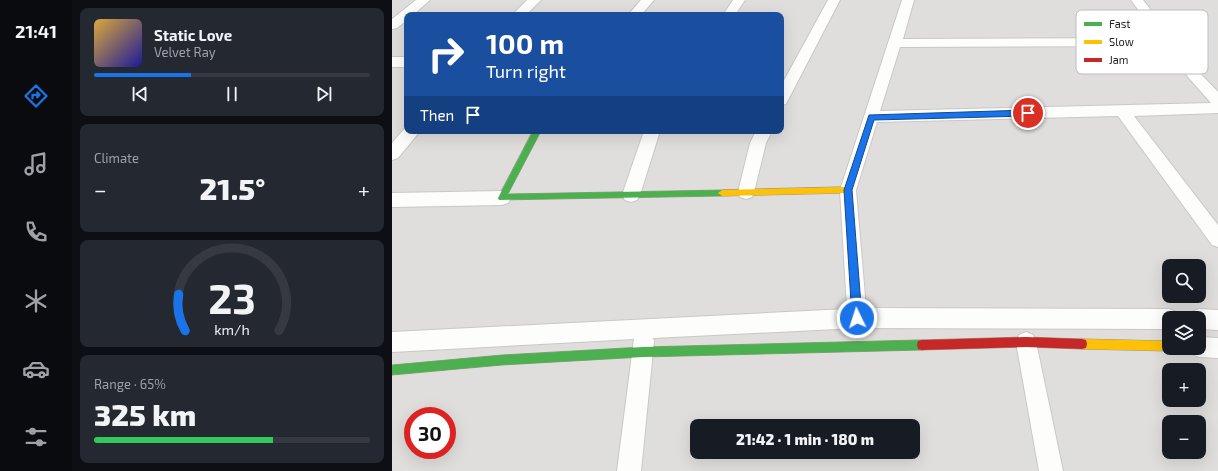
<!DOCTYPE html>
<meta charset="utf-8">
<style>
:root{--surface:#171b24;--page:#242831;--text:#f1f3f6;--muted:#9ea1a6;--line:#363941;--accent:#1a73e8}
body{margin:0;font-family:"Exo 2",sans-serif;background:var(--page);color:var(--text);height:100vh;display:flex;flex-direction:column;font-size:15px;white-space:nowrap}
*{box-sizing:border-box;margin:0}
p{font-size:13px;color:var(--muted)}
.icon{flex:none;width:22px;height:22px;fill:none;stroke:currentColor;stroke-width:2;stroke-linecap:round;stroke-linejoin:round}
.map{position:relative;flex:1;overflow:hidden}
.details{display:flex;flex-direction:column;gap:8px;padding:8px;background:#0d0f14;width:320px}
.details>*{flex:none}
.guide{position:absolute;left:12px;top:12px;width:380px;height:122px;border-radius:8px;box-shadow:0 4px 16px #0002;background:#1a4fa0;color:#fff;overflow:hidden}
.buttons{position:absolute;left:770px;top:259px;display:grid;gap:8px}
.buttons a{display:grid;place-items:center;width:44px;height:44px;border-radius:8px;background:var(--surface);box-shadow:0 4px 16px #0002;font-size:20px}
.speed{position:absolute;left:12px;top:407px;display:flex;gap:8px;font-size:20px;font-weight:700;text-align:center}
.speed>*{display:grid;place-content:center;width:52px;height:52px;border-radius:50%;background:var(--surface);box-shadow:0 4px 16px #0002;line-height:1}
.speed .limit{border:6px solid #d22;background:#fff;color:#111}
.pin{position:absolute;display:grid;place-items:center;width:34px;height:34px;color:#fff;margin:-17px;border:2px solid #fff;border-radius:50%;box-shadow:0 1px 4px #0007}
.me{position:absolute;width:44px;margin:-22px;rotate:356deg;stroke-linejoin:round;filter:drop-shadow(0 0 3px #0008)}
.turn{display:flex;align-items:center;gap:14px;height:84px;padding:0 16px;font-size:18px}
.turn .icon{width:52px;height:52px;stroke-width:2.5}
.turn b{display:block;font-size:28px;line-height:34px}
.then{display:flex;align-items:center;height:38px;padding:0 16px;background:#0003;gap:8px;font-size:15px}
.big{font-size:30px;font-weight:800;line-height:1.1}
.details .card{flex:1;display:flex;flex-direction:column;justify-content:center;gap:6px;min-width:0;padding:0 14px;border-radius:8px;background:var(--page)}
.details .dial{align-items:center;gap:0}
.dial svg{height:104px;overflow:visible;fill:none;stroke:var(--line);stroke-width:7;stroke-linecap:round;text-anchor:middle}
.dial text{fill:var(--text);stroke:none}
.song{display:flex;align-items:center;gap:12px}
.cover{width:48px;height:48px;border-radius:6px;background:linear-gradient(135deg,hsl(40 70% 55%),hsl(240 70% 35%))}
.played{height:4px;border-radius:2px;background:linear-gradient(90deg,var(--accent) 35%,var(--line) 35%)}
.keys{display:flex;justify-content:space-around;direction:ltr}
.heat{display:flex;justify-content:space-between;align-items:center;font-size:22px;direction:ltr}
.charge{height:6px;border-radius:3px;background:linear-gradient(90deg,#34c759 65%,var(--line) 0)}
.trip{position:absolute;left:298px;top:419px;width:230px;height:40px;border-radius:8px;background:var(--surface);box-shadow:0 4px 16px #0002;font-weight:800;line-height:40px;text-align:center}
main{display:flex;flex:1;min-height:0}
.menu{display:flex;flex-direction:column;width:72px;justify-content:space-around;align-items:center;background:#090b0e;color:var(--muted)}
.menu .icon{width:28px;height:28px}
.menu .active{color:var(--accent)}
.menu b{font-size:18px;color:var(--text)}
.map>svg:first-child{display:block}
.residential{fill:#dfdedc;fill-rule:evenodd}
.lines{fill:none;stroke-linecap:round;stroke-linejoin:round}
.street-casing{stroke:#c9c8c6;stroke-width:2}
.fast-casing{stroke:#979b80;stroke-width:1}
.slow-casing{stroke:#979b80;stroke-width:1}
.jam-casing{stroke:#979b80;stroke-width:1}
.street{fill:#fdfdfc;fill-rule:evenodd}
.fast{fill:#4caf50;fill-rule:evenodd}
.slow{fill:#ffc107;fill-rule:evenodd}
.jam{fill:#c62828;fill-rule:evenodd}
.route{fill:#1a73e8;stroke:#114b97}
.key{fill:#fff;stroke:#bdbdbd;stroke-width:1}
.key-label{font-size:11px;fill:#222}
</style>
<main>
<nav class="menu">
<b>21:41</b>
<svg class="icon active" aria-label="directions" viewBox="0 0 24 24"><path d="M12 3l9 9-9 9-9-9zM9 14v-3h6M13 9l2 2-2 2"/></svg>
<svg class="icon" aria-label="music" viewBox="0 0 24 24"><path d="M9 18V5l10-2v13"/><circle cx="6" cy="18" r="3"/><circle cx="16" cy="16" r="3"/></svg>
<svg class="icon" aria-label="phone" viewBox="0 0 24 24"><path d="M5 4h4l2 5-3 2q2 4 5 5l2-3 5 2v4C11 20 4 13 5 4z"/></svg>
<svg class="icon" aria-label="climate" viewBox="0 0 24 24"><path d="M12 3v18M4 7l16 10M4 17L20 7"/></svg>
<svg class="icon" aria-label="car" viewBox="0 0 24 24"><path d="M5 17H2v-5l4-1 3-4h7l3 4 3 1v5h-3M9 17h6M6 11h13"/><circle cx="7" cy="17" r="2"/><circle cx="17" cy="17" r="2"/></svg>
<svg class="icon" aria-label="filters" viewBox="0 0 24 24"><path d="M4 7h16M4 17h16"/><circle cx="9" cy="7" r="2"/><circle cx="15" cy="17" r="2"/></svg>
</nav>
<section class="details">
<div class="card">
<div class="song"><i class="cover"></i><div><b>Static Love</b><p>Velvet Ray</p></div></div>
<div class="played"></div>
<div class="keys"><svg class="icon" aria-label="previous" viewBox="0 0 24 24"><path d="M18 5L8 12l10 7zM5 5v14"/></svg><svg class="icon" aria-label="pause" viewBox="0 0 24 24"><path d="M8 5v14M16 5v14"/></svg><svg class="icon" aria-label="next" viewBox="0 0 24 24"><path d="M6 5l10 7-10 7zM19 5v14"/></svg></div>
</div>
<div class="card"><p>Climate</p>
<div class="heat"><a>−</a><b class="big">21.5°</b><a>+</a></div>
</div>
<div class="card dial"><svg viewBox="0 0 100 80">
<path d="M14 69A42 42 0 1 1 86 69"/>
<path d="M14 69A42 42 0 0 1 9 41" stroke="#1a73e8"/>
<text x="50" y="56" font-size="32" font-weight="700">23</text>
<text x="50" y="72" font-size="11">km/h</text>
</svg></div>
<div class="card"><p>Range · 65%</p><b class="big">325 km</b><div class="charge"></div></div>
</section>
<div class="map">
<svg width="826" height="471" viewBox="0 0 826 471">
<rect width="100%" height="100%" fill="#f0efea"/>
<path class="residential" d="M0,0H826V471H0ZM15,15H389V131H15ZM777,266H807V296H777ZM777,318H807V348H777ZM777,370H807V400H777ZM21,416H55V450H21ZM777,422H807V452H777ZM305,426H521V452H305Z"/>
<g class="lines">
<g class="street-casing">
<g id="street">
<path d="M24,0H38L21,15H15V20L5,28L0,29V19Z"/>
<path d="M135,0H149L134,15H120Z"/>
<path d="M249,0H262L249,15H236Z"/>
<path d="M341,0H353L343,15H331Z"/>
<path d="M436,0H448L396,100L394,104L389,105V86Z"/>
<path d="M510,0H522L511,39L767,38L739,0H751L807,72L826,92V113L742,116L826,225V247L820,245L726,116L485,122L464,190L474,308L777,309L784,312L787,318H777V329L465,328L261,338L262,341L249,471H225L242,339L0,352V332L455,309L448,190ZM773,46L797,78L819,103L488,111L508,47Z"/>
<rect x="0" y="57" width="15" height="10"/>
<path d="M14,127L15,131H28L6,158L0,160V143Z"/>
<path d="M252,131H268L248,195L245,200L239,202L233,200L230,195Z"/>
<path d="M364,131H380L374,143L362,192L360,197L354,199L348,197L346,192L358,143Z"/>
<path d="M110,191L116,193L119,198L116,203L110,205L0,207V193Z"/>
<path d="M807,309L826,310V330L807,329V318H797L800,312Z"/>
<path d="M634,332L641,335L644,342L671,471H647L624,342L627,335Z"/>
<path d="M807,337L826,338V358L807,357L800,354L797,348H807Z"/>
</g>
</g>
<g class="fast-casing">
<g id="fast">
<path d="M141,131H149L116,194L330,190L334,193L330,196L107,200L106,198Z"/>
<path d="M530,340L534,341L535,345L534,349L530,350L251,357L110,365L0,375V365L110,355L251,347Z"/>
</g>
</g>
<g class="slow-casing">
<g id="slow">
<path d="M456,187L460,190L456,193L330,196L326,193L330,190Z"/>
<path d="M690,339L777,341V348H781L777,351L690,349L686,348L685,344L686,340Z"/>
</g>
</g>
<g class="jam-casing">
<path id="jam" d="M634,337L690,339L694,340L695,344L694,348L690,349L634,347L530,350L526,349L525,345L526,341L530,340Z"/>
</g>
<use href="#street" class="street"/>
<use href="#fast" class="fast"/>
<use href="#slow" class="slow"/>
<use href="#jam" class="jam"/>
</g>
<path class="route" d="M636,110L640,113L636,116L482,120L460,190L470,318L469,321L465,323L462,321L460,318L452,190L477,115Z"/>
<rect x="684" y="10" width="132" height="64" rx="6" class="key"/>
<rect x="692" y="22" width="18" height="4" fill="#4caf50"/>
<rect x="692" y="40" width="18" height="4" fill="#ffc107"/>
<rect x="692" y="58" width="18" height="4" fill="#c62828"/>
<g class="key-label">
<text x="717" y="28">Fast</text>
<text x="717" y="46">Slow</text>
<text x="717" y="64">Jam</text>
</g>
</svg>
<div class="buttons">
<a><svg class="icon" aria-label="search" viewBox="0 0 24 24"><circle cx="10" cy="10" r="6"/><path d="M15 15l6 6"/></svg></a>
<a><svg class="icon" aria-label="layers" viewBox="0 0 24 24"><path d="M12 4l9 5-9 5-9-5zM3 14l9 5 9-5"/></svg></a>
<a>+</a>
<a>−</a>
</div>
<div class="speed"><div class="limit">30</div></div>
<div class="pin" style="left:636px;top:113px;background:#d93025"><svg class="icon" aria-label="arrive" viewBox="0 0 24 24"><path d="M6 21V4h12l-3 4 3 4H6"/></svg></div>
<svg class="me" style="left:465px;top:318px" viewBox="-20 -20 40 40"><circle r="17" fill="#1a73e8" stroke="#fff" stroke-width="3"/><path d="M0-11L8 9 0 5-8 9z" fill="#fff"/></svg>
<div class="trip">21:42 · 1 min · 180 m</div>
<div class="guide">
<div class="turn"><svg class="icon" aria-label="right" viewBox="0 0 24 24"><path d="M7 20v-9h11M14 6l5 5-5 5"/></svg><div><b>100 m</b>Turn right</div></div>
<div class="then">Then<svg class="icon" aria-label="arrive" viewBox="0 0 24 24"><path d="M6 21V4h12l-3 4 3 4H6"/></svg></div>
</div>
</div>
</main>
